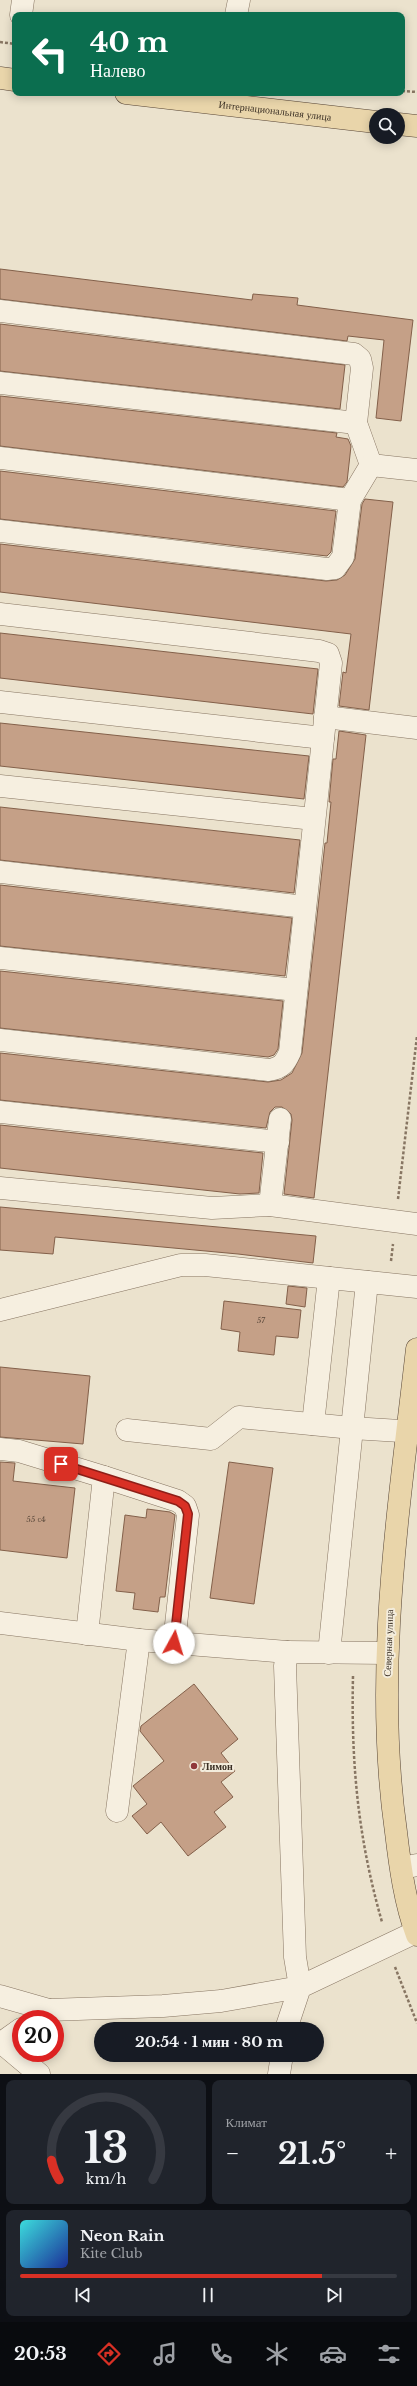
<!DOCTYPE html>
<html lang="ru">
<meta charset="utf-8">
<style>
:root{--surface:#171b24;--page:#20242c;--text:#f1f3f6;--muted:#9ea1a6;--line:#363941;--accent:#d93025}
body{margin:0;font-family:"Libre Baskerville",serif;background:var(--page);color:var(--text);height:100vh;display:flex;flex-direction:column;font-size:15px;white-space:nowrap}
*{box-sizing:border-box;margin:0}
p{font-size:13px;color:var(--muted)}
.icon{flex:none;width:22px;height:22px;fill:none;stroke:currentColor;stroke-width:2;stroke-linecap:round;stroke-linejoin:round}
.map{position:relative;height:2074px;overflow:hidden}
.sheet{display:flex;flex-direction:column;gap:6px;padding:6px;background:#0d0f14;flex:1}
.sheet>*{flex:none}
.hud{position:absolute;left:12px;top:12px;width:393px;height:84px;border-radius:8px;box-shadow:0 2px 10px #0003;background:#0b6e4f;color:#fff;overflow:hidden}
.fabs{position:absolute;left:369px;top:108px;display:grid;gap:8px}
.fabs a{display:grid;place-items:center;width:36px;height:36px;border-radius:50%;background:var(--surface);box-shadow:0 2px 10px #0003;font-size:20px}
.speed{position:absolute;left:12px;top:2010px;display:flex;gap:8px;font-size:20px;font-weight:700;text-align:center}
.speed>*{display:grid;place-content:center;width:52px;height:52px;border-radius:50%;background:var(--surface);box-shadow:0 2px 10px #0003;line-height:1}
.speed .limit{border:6px solid #d22;background:#fff;color:#111}
.pin{position:absolute;display:grid;place-items:center;width:34px;height:34px;color:#fff;margin:-17px;border-radius:8px;box-shadow:0 2px 6px #0006}
.me{position:absolute;width:44px;margin:-22px;rotate:6deg;stroke-linejoin:round;filter:drop-shadow(0 0 3px #0008)}
.turn{display:flex;align-items:center;gap:14px;height:84px;padding:0 12px;font-size:18px}
.turn .icon{width:52px;height:52px;stroke-width:2.5}
.turn b{display:block;font-size:28px;line-height:34px}
.big{font-size:30px;font-weight:700;line-height:1.1}
.sheet .tile{flex:1;display:flex;flex-direction:column;justify-content:center;gap:6px;min-width:0;padding:0 14px;border-radius:8px;background:var(--page)}
.sheet .dial{align-items:center;gap:0}
.dial svg{height:104px;overflow:visible;fill:none;stroke:var(--line);stroke-width:7;stroke-linecap:round;text-anchor:middle}
.dial text{fill:var(--text);stroke:none}
.song{display:flex;align-items:center;gap:12px}
.cover{width:48px;height:48px;border-radius:6px;background:linear-gradient(135deg,hsl(180 70% 55%),hsl(230 70% 35%))}
.played{height:4px;border-radius:2px;background:linear-gradient(90deg,var(--accent) 80%,var(--line) 80%)}
.keys{display:flex;justify-content:space-around;direction:ltr}
.heat{display:flex;justify-content:space-between;align-items:center;font-size:22px;direction:ltr}
.sheet .tiles{flex:1;display:grid;gap:6px;grid-template-columns:1fr 1fr}
.tile:last-child{grid-column:span 2}
.trip{position:absolute;left:94px;top:2022px;width:230px;height:40px;border-radius:20px;background:var(--surface);box-shadow:0 2px 10px #0003;font-weight:700;line-height:40px;text-align:center}
.dock{display:flex;height:64px;justify-content:space-around;align-items:center;background:#090b0e;color:var(--muted)}
.dock .icon{width:28px;height:28px}
.dock .active{color:var(--accent)}
.dock b{font-size:18px;color:var(--text)}
.map>svg:first-child{display:block}
.building{fill:#c5a087;stroke:#83604a}
.lines{fill:none;stroke-linecap:round;stroke-linejoin:round}
.minor-casing{stroke:#877562;stroke-width:23}
.major-casing{stroke:#564435;stroke-width:23}
.path{stroke:#877562;stroke-width:2.5;stroke-dasharray:3 2;stroke-linecap:butt}
.minor{stroke:#f6efe0;stroke-width:22}
.major{stroke:#e9d5aa;stroke-width:22}
.route-casing{stroke:#8d1f18;stroke-width:10}
.route{stroke:#d93025;stroke-width:7}
.poi-dot{fill:#90383a;stroke:#f3ecdc;stroke-width:1.5}
.labels{text-anchor:middle;stroke-width:4;stroke-linejoin:round;paint-order:stroke}
.number-label{font-size:8px;fill:#5c4a3c}
.street-label{font-size:10px;fill:#392e23;stroke:#f3ecdc}
.poi-label{font-size:10px;font-weight:bold;fill:#392e23;stroke:#f3ecdc;text-anchor:start}
</style>
<div class="map">
<svg width="417" height="2074" viewBox="0 0 417 2074">
<rect width="100%" height="100%" fill="#ebe2cd"/>
<g class="building">
<path d="M0,269L252,300L253,294L298,298L297,305L413,320L401,421L376,418L384,340L348,336L347,341L0,299Z"/>
<path d="M0,324L345,365L340,409L0,371Z"/>
<path d="M0,396L337,433L336,437L348,439L351,446L347,482L343,487L0,446Z"/>
<path d="M0,471L336,511L331,552L327,556L0,519Z"/>
<path d="M365,499L393,502L369,710L339,706L343,672L346,673L351,634L0,592V544L326,581L337,580L345,575L355,559L362,504Z"/>
<path d="M0,633L318,669L313,714L0,678Z"/>
<path d="M0,723L309,756L304,799L0,766Z"/>
<path d="M339,731L366,735L314,1198L284,1194L292,1120L291,1114L282,1107H275L270,1112L266,1128L0,1100V1053L268,1082L281,1080L292,1073L302,1053L325,843H327L331,802H329L333,759H336Z"/>
<path d="M0,807L300,840L294,893L0,860Z"/>
<path d="M0,885L292,918L285,976L0,946Z"/>
<path d="M0,971L283,1001L278,1049L274,1055L268,1057L0,1028Z"/>
<path d="M0,1125L263,1153L259,1193L240,1194L0,1168Z"/>
<path d="M0,1207L316,1236L313,1263L238,1254L55,1237L53,1254L0,1250Z"/>
<path d="M288,1286L307,1288L305,1307L286,1304Z"/>
<path d="M224,1301L301,1310L298,1338L276,1336L274,1355L238,1351L240,1332L221,1329Z"/>
<path d="M0,1367L90,1376L83,1444L0,1437Z"/>
<path d="M0,1462L15,1463L13,1481L75,1488L67,1558L0,1550Z"/>
<path d="M229,1462L273,1468L254,1604L210,1598Z"/>
<path d="M147,1509L170,1512L175,1515L165,1597H160L158,1612L133,1609L135,1593L116,1591L125,1515L146,1518Z"/>
<path d="M194,1684L238,1739L221,1753L235,1771L221,1782L233,1797L214,1812L226,1827L188,1856L161,1822L147,1834L132,1816L147,1804L133,1786L164,1761L140,1731L141,1726Z"/>
</g>
<g class="lines">
<g class="minor-casing">
<g id="minor">
<path d="M21,15L23,0"/>
<path d="M236,15L239,0"/>
<path d="M0,311L354,354L360,359L362,368L356,423L371,465"/>
<path d="M0,383L356,423"/>
<path d="M0,458L350,500"/>
<path d="M371,465L417,470"/>
<path d="M0,531L327,569L335,568L343,557L350,500L371,465"/>
<path d="M0,614L319,651L328,654L331,663L290,1052C285,1063 282,1068 269,1070L0,1040"/>
<path d="M0,702L323,738"/>
<path d="M325,717L417,728"/>
<path d="M0,786L314,819"/>
<path d="M0,872L305,907"/>
<path d="M0,958L296,990"/>
<path d="M0,1112L278,1142"/>
<path d="M0,1188L212,1208L270,1205L417,1224"/>
<path d="M270,1205L280,1119"/>
<path d="M0,1310L181,1265H205L417,1287"/>
<path d="M313,1424L329,1278"/>
<path d="M127,1430L211,1439L239,1417L352,1428L417,1432"/>
<path d="M0,1449L19,1451L104,1477L87,1634"/>
<path d="M104,1477L178,1501L185,1506L188,1515L174,1643"/>
<path d="M0,1623L139,1640L287,1652"/>
<path d="M329,1653L367,1282"/>
<path d="M117,1811L139,1640"/>
<path d="M402,1868L417,1865"/>
<path d="M0,1996L49,2010"/>
<path d="M36,2019L49,2010L163,2006L221,2001L300,1987L295,1957L285,1666L287,1652L387,1653"/>
<path d="M286,2029L300,1987L416,1932"/>
<path d="M2,2043L39,2074"/>
<path d="M0,2044L21,2029"/>
<path d="M279,2074L282,2055"/>
</g>
</g>
<g class="major-casing">
<g id="major">
<path d="M0,78L15,80"/>
<path id="s1" d="M126,93L376,122"/>
<path d="M398,124L417,126"/>
<path d="M417,1349C399,1509 373,1671 396,1832C400,1866 405,1903 417,1935"/>
</g>
</g>
<g class="path">
<path d="M0,42L15,44"/>
<path d="M402,91L417,92"/>
<path d="M398,1199L417,1036"/>
<path d="M391,1261L393,1244"/>
<path d="M353,1676C351,1764 358,1838 382,1922"/>
<path d="M395,1967L417,2023"/>
</g>
<use href="#minor" class="minor"/>
<use href="#major" class="major"/>
</g>
<g class="lines">
<g class="route-casing">
<path id="route" d="M61,1464L178,1501L185,1506L188,1514L174,1643"/>
</g>
<use href="#route" class="route"/>
</g>
<circle class="poi-dot" cx="194" cy="1766" r="4"/>
<g class="labels">
<g class="number-label">
<text x="261" y="1323">57</text>
<text x="36" y="1522">55 с4</text>
</g>
<g class="street-label">
<text dy="4" stroke="none"><textPath href="#s1" startOffset="150">Интернациональная улица</textPath></text>
<text transform="translate(388 1643) rotate(-88)" y="4">Северная улица</text>
</g>
<g class="poi-label">
<text x="202" y="1770">Лимон</text>
</g>
</g>
</svg>
<div class="fabs">
<a><svg class="icon" aria-label="search" viewBox="0 0 24 24"><circle cx="10" cy="10" r="6"/><path d="M15 15l6 6"/></svg></a>
</div>
<div class="speed"><div class="limit">20</div></div>
<div class="pin" style="left:61px;top:1464px;background:#d93025"><svg class="icon" aria-label="arrive" viewBox="0 0 24 24"><path d="M6 21V4h12l-3 4 3 4H6"/></svg></div>
<svg class="me" style="left:174px;top:1643px" viewBox="-20 -20 40 40"><circle r="19" fill="#fff"/><path d="M0-13L10 11 0 6-10 11z" fill="#d93025"/></svg>
<div class="trip">20:54 · 1 мин · 80 m</div>
<div class="hud">
<div class="turn"><svg class="icon" aria-label="left" viewBox="0 0 24 24"><path d="M17 20v-9H6M10 6l-5 5 5 5"/></svg><div><b>40 m</b>Налево</div></div>
</div>
</div>
<section class="sheet">
<div class="tiles">
<div class="tile dial"><svg viewBox="0 0 100 80">
<path d="M14 69A42 42 0 1 1 86 69"/>
<path d="M14 69A42 42 0 0 1 8 54" stroke="#d93025"/>
<text x="50" y="56" font-size="32" font-weight="700">13</text>
<text x="50" y="72" font-size="11">km/h</text>
</svg></div>
<div class="tile"><p>Климат</p>
<div class="heat"><a>−</a><b class="big">21.5°</b><a>+</a></div>
</div>
<div class="tile">
<div class="song"><i class="cover"></i><div><b>Neon Rain</b><p>Kite Club</p></div></div>
<div class="played"></div>
<div class="keys"><svg class="icon" aria-label="previous" viewBox="0 0 24 24"><path d="M18 5L8 12l10 7zM5 5v14"/></svg><svg class="icon" aria-label="pause" viewBox="0 0 24 24"><path d="M8 5v14M16 5v14"/></svg><svg class="icon" aria-label="next" viewBox="0 0 24 24"><path d="M6 5l10 7-10 7zM19 5v14"/></svg></div>
</div>
</div>
</section>
<nav class="dock">
<b>20:53</b>
<svg class="icon active" aria-label="directions" viewBox="0 0 24 24"><path d="M12 3l9 9-9 9-9-9zM9 14v-3h6M13 9l2 2-2 2"/></svg>
<svg class="icon" aria-label="music" viewBox="0 0 24 24"><path d="M9 18V5l10-2v13"/><circle cx="6" cy="18" r="3"/><circle cx="16" cy="16" r="3"/></svg>
<svg class="icon" aria-label="phone" viewBox="0 0 24 24"><path d="M5 4h4l2 5-3 2q2 4 5 5l2-3 5 2v4C11 20 4 13 5 4z"/></svg>
<svg class="icon" aria-label="climate" viewBox="0 0 24 24"><path d="M12 3v18M4 7l16 10M4 17L20 7"/></svg>
<svg class="icon" aria-label="car" viewBox="0 0 24 24"><path d="M5 17H2v-5l4-1 3-4h7l3 4 3 1v5h-3M9 17h6M6 11h13"/><circle cx="7" cy="17" r="2"/><circle cx="17" cy="17" r="2"/></svg>
<svg class="icon" aria-label="filters" viewBox="0 0 24 24"><path d="M4 7h16M4 17h16"/><circle cx="9" cy="7" r="2"/><circle cx="15" cy="17" r="2"/></svg>
</nav>
